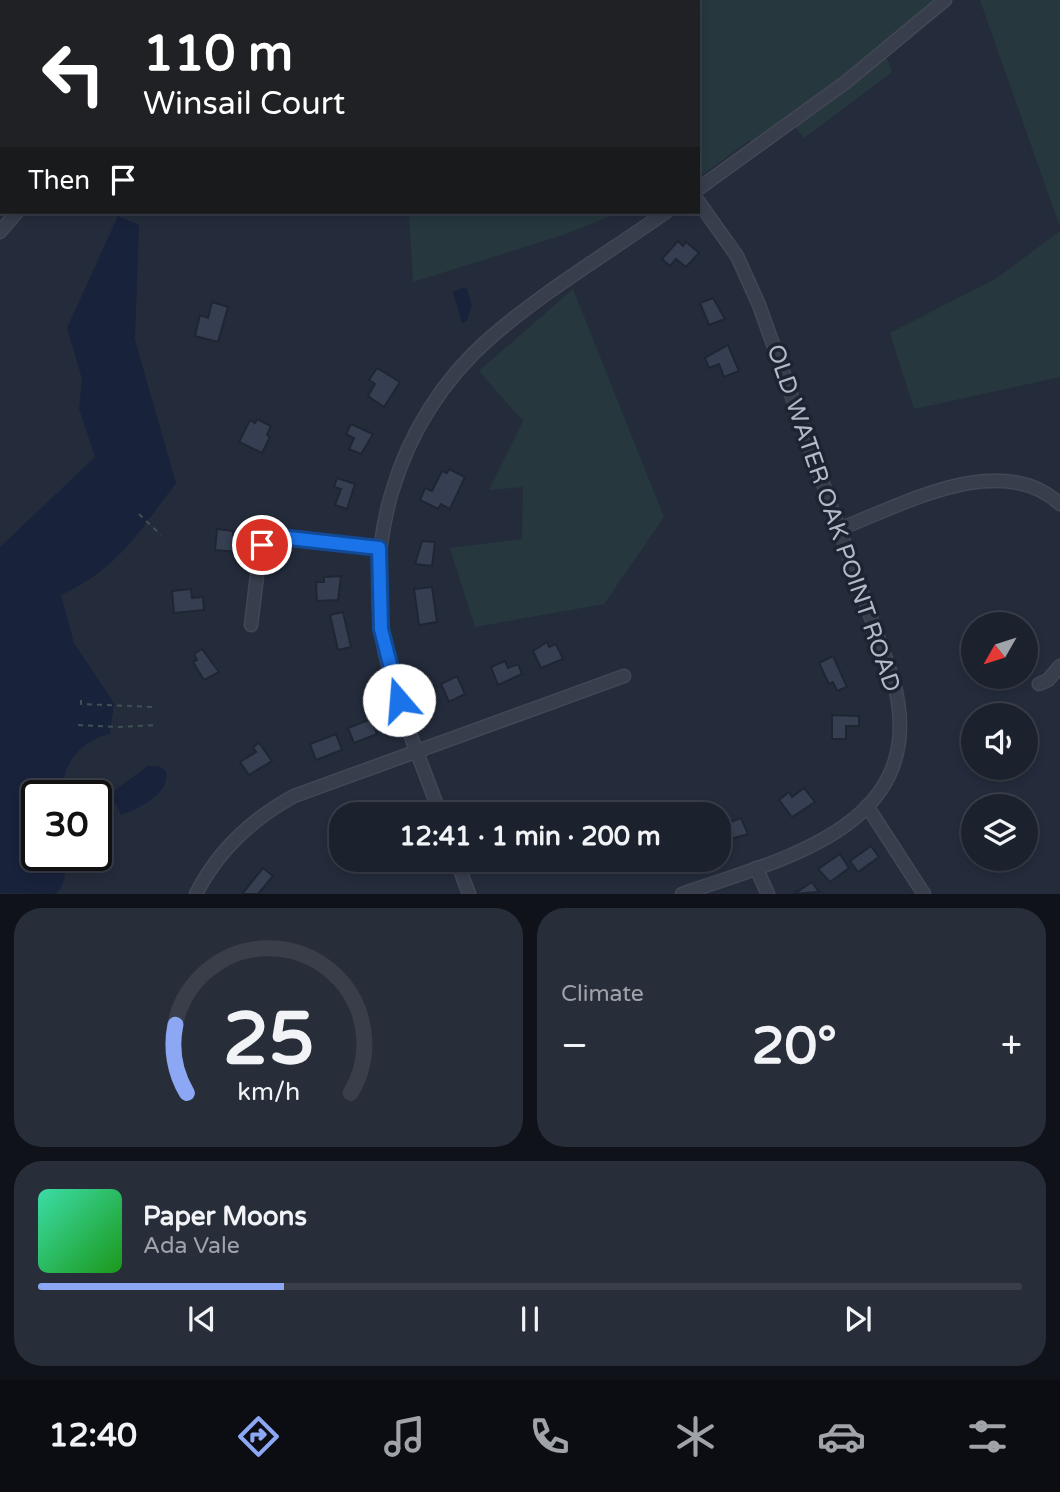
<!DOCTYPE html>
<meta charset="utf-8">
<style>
:root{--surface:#1b212d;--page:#282e39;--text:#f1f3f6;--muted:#a0a3aa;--line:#393e49;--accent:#8ca8f4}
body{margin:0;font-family:"Varela Round",sans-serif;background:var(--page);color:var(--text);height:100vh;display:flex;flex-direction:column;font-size:26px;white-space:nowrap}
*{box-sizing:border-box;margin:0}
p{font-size:23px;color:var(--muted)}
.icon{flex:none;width:38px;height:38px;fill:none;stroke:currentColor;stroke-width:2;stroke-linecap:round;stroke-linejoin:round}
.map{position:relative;height:894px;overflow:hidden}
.details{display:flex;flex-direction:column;gap:14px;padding:14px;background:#0f1219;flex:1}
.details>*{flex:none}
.hud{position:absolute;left:0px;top:0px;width:700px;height:214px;box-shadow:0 4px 10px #0003,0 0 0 2px var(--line);background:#202124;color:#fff;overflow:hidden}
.needle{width:46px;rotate:231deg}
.buttons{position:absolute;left:961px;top:612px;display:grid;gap:14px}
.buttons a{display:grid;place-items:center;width:77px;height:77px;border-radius:50%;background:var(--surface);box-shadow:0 4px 10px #0003,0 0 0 2px var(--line);font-size:35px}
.speed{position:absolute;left:21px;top:780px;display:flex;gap:14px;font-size:35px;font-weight:700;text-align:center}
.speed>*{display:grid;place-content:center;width:91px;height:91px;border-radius:50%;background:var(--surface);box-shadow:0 4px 10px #0003,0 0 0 2px var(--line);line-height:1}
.speed .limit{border:4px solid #111;border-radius:10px;background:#fff;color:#111}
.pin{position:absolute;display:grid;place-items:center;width:60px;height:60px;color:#fff;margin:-30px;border:4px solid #fff;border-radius:50%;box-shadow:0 2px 7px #0007}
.me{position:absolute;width:77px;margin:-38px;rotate:342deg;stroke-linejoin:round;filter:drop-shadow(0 0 5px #0008)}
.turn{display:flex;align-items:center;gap:24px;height:147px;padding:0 28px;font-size:32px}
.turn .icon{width:91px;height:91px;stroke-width:2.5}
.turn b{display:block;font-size:49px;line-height:60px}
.then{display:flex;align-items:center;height:66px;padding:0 28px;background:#0003;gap:14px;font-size:26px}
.big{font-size:52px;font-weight:800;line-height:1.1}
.details .tile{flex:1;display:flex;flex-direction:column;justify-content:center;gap:10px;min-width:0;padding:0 24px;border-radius:28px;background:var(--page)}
.details .dial{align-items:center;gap:0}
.dial svg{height:182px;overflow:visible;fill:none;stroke:var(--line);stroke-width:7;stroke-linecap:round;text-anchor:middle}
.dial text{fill:var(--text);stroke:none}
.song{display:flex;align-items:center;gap:21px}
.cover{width:84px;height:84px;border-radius:10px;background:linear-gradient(135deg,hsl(160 70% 55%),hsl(120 70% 35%))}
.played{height:7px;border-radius:4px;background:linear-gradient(90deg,var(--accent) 25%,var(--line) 25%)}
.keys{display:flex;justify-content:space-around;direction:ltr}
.heat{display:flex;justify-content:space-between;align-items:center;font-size:38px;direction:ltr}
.details .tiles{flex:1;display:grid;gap:14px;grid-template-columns:1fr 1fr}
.tile:last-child{grid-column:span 2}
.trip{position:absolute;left:329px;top:802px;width:402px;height:70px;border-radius:28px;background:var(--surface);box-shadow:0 4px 10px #0003,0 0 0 2px var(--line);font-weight:800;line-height:70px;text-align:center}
.dock{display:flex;height:112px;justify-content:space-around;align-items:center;background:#0b0d12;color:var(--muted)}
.dock .icon{width:49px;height:49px}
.dock .current{color:var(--accent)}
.dock b{font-size:32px;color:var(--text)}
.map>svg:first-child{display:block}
.green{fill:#26383d}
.water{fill:#18223a}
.building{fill:#363f52;stroke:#1f2533;stroke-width:2}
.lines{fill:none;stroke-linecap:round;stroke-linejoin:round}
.minor-casing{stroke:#414755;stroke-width:15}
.path{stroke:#3f5155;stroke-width:2;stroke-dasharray:5 5;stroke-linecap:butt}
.minor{stroke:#383e4c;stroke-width:12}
.route-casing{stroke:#114b97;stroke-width:18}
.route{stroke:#1a73e8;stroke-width:12}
.labels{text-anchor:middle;stroke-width:7;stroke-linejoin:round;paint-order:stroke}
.street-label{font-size:24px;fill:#b4b9c8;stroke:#1d2331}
</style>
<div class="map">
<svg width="1060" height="894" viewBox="0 0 1060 894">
<rect width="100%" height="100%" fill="#242c3c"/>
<g class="green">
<path d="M129,0H948L884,50L892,72L804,138L792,123L755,148L750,140L698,178V2Z"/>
<path d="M980,0H1060V227Z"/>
<path d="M409,212H621L563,235L413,282Z"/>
<path d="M1060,231V377L914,409L890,333L997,278Z"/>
<path d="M573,289L664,517L604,604L475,627L450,548L522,539L523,487L489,490L523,421L479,371Z"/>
</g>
<g class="water">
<path d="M118,216L139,225L135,340L176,483C139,532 119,568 61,595L74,643L114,703L110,734C79,741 63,764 61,796H37V856H64C65,872 67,881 56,894L0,893V547L95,457L79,409L82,379L67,328Z"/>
<path d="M463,288L467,289L472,306L467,321L462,323L453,292Z"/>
<path d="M148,766H159L166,771C170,795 139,808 121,815L114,801L115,790Z"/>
</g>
<g class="building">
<path d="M678,241L683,246L686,242L699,253L686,267L676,259L670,266L662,259Z"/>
<path d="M713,298L725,319L709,325L700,303Z"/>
<path d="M212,302L228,307L218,342L195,336L200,315L208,318Z"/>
<path d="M728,345L739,371L724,377L719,364L709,368L705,358Z"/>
<path d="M377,368L400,382L384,407L368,396L375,384L369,380Z"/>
<path d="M257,419L271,426L267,435L270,437L262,453L239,442L250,420L255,423Z"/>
<path d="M351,424L373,434L361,454L349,449L354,438L346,434Z"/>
<path d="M449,469L465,477L450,509L441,504L438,509L420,500L425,488L432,491L442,471L447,473Z"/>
<path d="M337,478L355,484L347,509L335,505L341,489L334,487Z"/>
<path d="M217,529L233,531V535L239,536L238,552L215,550Z"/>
<path d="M422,541L435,542L432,566L415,564Z"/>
<path d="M341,576L338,600L317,601L316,582H324V577Z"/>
<path d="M432,587L437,622L419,625L414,589Z"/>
<path d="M191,589L192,598L203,597L204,610L174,613L172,591Z"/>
<path d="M343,612L351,647L338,650L330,615Z"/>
<path d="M547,642L549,647L556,644L563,659L541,668L533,651Z"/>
<path d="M202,649L219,672L204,680L193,662L197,660L194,654Z"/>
<path d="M833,656L847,687L837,691L833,682L829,684L819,663Z"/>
<path d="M505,661L508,668L518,664L522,674L498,685L491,667Z"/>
<path d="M457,676L465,694L449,702L441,684Z"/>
<path d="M832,715L859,716V726H846V739H832Z"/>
<path d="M371,719L377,734L354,743L348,728Z"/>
<path d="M336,734L342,750L316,760L310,744Z"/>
<path d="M259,743L272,761L249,775L240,762L256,752L253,747Z"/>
<path d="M804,788L815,802L792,817L779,800L789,792L792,797Z"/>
<path d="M725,815L728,823L741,818L748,834L720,842L719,817Z"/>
<path d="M871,846L879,857L858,872L850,861Z"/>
<path d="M840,854L849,868L830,882L818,869Z"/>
<path d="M263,868L273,876L258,894H242Z"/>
<path d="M812,882L819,892L794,894Z"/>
</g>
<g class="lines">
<g class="minor-casing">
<g id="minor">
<path d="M23,0L25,2"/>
<path d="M0,167L2,170"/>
<path d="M698,189L846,82L945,0"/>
<path d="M0,232L17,212"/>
<path d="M839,529C903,505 1000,449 1060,504"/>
<path d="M251,625L260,551L268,540L280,537L379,548"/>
<path d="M1039,684L1048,680L1060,666"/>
<path d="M867,806L924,894"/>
<path d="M440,814C424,768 403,721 390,674C357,553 395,421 490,338C544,291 608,253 666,212"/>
<path d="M456,859L469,894"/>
<path d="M756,868L768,894"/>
<path d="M196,894C218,850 252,819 294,796L624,676"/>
<path d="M682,894C785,858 934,826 893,679L759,305L737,256L698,201"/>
</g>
</g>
<g class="path">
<path d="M139,514L161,535"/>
<path d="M81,700V704L155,707"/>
<path d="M78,725L116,727L156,725"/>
</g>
<use href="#minor" class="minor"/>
</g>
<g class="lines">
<g class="route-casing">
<path id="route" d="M262,545L273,537H280L379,548L381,629L399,700"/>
</g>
<use href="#route" class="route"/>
</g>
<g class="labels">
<g class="street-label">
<text transform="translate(834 518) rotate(71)" y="8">OLD WATER OAK POINT ROAD</text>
</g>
</g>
</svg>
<div class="buttons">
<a><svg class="needle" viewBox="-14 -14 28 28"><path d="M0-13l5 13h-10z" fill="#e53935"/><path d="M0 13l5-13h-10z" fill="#a0a3aa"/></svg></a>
<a><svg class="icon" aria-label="sound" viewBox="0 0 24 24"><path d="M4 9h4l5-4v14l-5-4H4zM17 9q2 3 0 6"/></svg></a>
<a><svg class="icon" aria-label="layers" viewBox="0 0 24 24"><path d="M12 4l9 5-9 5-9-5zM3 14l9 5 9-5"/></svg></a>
</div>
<div class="speed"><div class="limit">30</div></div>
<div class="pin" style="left:262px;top:545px;background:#d93025"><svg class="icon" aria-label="arrive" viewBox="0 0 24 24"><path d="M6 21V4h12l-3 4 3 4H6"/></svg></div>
<svg class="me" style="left:399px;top:700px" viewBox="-20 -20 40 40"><circle r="19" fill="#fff"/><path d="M0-13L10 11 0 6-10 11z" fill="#1a73e8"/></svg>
<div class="trip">12:41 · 1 min · 200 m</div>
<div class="hud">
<div class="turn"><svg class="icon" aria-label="left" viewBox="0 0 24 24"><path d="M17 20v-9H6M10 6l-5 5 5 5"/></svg><div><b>110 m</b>Winsail Court</div></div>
<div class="then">Then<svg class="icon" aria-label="arrive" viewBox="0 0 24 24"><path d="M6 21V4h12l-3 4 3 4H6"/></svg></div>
</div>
</div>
<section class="details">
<div class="tiles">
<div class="tile dial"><svg viewBox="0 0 100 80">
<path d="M14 69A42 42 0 1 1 86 69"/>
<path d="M14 69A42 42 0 0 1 9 39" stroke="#8ca8f4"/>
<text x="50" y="56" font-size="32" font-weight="700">25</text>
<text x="50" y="72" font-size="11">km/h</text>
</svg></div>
<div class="tile"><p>Climate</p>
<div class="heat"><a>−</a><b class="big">20°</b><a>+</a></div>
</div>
<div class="tile">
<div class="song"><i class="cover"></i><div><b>Paper Moons</b><p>Ada Vale</p></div></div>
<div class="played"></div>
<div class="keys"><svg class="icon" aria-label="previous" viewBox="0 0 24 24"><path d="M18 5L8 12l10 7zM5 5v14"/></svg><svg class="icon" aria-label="pause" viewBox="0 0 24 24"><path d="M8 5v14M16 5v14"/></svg><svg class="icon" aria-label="next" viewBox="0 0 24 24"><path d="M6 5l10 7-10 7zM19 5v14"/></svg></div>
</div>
</div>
</section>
<nav class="dock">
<b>12:40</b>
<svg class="icon current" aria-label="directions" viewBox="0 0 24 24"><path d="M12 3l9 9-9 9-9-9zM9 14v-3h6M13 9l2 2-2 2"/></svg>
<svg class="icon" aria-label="music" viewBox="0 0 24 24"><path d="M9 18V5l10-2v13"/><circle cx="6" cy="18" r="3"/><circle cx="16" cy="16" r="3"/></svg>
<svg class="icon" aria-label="phone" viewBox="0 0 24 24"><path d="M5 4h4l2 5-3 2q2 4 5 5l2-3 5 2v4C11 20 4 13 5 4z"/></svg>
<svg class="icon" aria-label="climate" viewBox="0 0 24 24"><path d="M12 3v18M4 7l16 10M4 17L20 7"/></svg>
<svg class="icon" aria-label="car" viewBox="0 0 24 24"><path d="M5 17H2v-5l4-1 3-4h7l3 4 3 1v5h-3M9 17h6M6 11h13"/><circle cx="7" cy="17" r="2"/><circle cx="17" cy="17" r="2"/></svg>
<svg class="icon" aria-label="filters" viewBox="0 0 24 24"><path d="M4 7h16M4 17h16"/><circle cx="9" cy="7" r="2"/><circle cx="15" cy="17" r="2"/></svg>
</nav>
